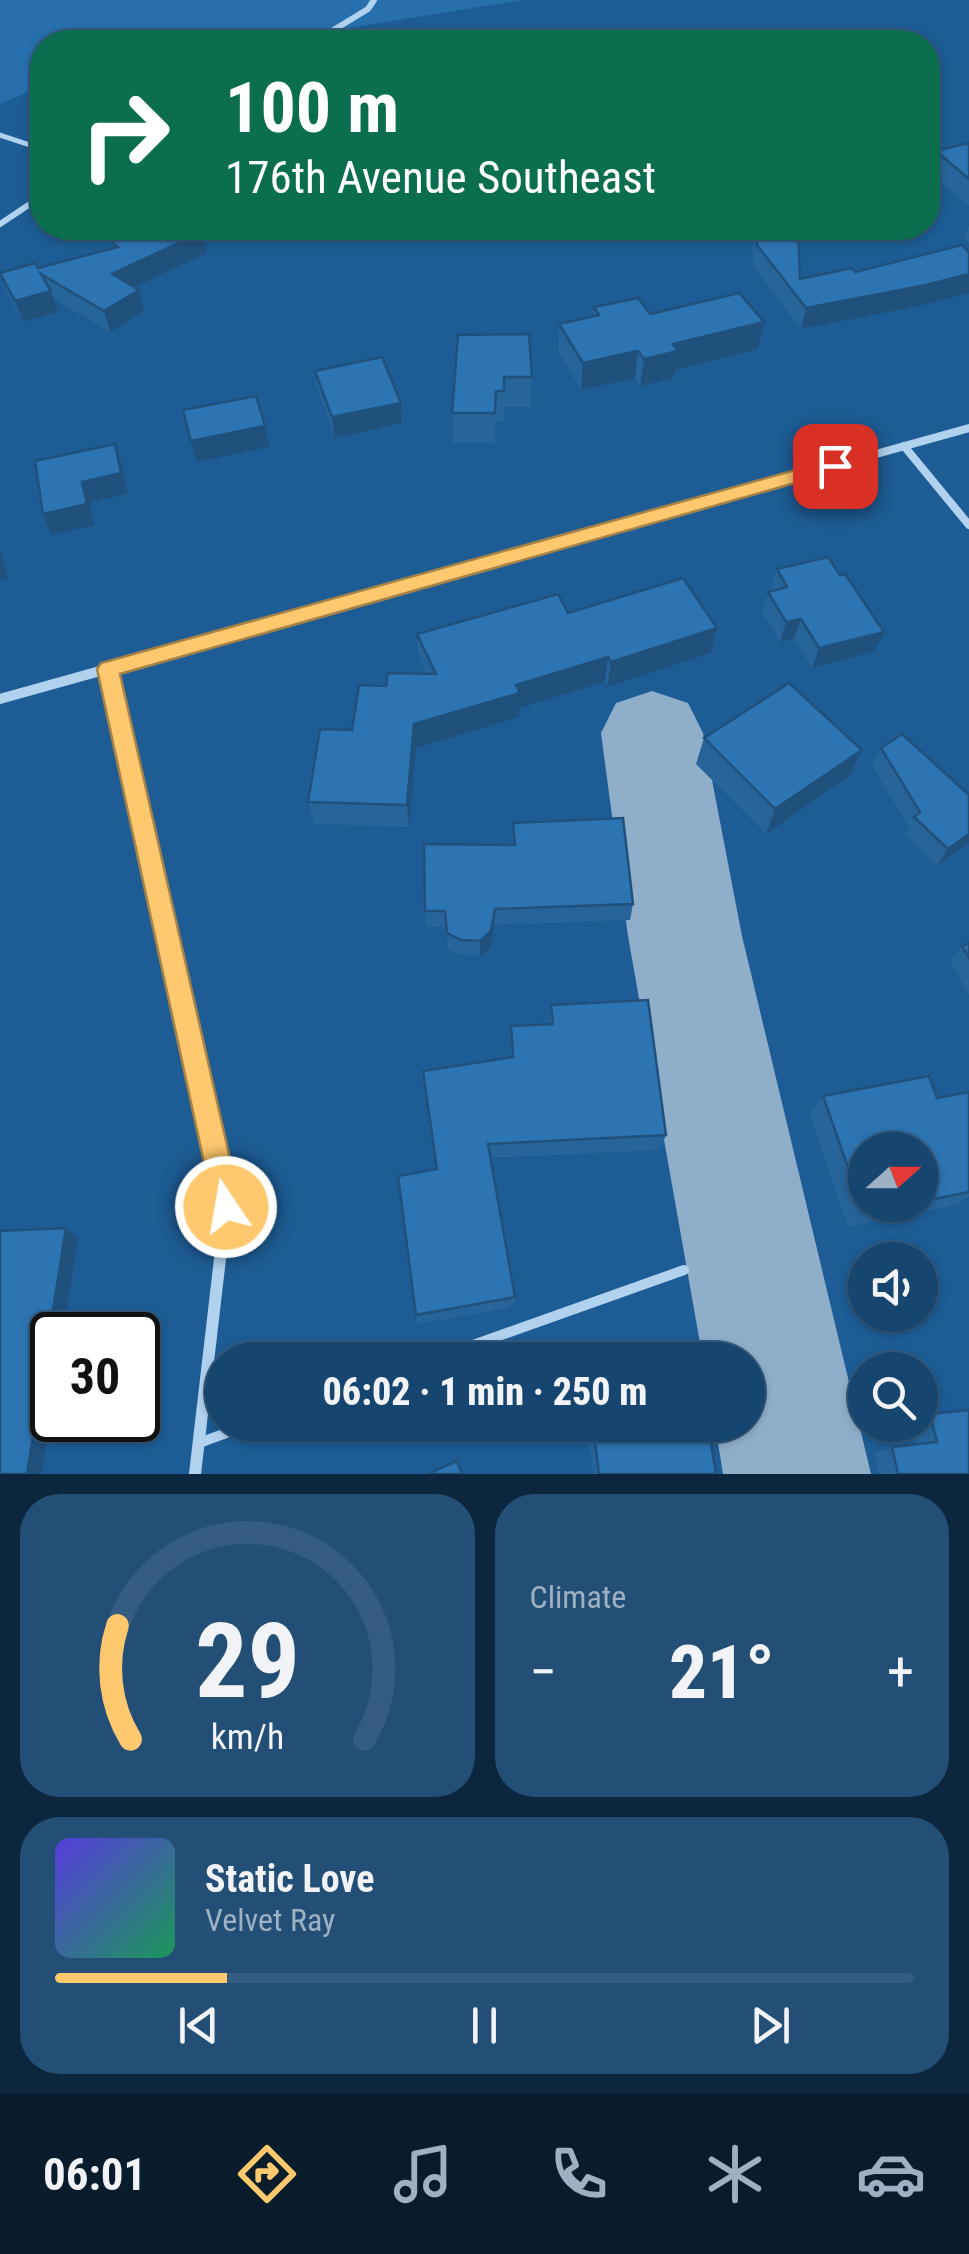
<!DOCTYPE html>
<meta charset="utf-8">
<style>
:root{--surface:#16456f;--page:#234f77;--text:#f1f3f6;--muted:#9eb1c3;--line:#355d82;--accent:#fec86f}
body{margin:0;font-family:"Roboto Condensed",sans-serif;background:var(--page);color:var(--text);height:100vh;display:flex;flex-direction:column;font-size:38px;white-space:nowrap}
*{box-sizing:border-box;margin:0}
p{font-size:32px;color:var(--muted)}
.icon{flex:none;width:55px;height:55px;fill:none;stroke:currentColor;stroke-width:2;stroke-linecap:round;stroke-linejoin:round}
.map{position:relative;height:1474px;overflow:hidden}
.side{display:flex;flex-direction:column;gap:20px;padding:20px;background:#0c263d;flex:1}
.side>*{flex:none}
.hud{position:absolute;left:30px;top:30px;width:910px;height:210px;border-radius:40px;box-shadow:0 2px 8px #0004,0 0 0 2px var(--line);background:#0b6e4f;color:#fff;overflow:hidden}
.needle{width:65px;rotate:69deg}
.buttons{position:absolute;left:848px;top:1132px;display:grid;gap:20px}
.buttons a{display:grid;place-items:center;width:90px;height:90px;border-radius:50%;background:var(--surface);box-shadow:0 2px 8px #0004,0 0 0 2px var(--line);font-size:50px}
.speed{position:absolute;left:30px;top:1312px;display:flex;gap:20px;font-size:50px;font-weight:700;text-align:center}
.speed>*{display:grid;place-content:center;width:130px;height:130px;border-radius:50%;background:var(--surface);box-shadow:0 2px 8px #0004,0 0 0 2px var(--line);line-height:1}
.speed .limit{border:5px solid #111;border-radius:15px;background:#fff;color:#111}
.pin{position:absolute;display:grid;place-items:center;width:85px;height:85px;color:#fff;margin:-42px;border-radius:20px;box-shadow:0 5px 15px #0006}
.me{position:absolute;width:110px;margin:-55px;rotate:348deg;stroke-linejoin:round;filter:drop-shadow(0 0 8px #0008)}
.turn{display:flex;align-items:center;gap:35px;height:210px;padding:0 30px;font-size:45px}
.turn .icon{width:130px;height:130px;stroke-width:2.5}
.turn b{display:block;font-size:70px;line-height:85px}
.big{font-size:75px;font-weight:800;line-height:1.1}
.side .widget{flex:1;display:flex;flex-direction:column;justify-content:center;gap:15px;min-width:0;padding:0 35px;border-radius:40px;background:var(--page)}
.side .dial{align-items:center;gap:0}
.dial svg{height:260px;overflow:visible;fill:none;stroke:var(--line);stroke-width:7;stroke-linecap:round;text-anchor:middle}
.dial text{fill:var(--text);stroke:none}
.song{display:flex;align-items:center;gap:30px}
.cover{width:120px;height:120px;border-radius:15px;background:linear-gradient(135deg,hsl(250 70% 55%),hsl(150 70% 35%))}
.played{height:10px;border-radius:5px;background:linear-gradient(90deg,var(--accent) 20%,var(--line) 20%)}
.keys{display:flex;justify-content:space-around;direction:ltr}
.heat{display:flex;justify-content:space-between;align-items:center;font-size:55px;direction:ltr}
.side .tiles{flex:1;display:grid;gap:20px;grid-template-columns:1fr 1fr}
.widget:last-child{grid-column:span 2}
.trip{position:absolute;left:205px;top:1342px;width:560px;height:100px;border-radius:50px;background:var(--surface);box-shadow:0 2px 8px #0004,0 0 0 2px var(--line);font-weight:800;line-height:100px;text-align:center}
.tabs{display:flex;height:160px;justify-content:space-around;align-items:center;background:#091c2c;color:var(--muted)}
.tabs .icon{width:70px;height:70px}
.tabs .active{color:var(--accent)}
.tabs b{font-size:45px;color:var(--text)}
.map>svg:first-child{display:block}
.green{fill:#276fad}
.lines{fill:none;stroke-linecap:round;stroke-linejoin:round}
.taxiway{fill:#8eaeca;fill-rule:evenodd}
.service-far1{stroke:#b0d2ef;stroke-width:5}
.service{stroke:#b0d2ef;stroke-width:10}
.minor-far3{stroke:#b0d2ef;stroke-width:6}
.minor-far2{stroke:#b0d2ef;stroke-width:8}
.minor-far1{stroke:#b0d2ef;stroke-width:10}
.minor{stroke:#b0d2ef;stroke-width:12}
.wall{fill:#276499;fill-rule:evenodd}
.shaded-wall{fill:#20517d}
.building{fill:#2d74b2;stroke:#20517d;stroke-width:2.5}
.route{fill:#fec86f;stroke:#a58248;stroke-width:2.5}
</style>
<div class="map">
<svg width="969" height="1474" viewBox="0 0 969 1474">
<rect width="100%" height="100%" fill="#1d5c94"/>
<path class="green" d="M0,0H523L263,42H42V86L0,104Z"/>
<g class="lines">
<path class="taxiway" d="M652,691L688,703L703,733L742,936L871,1474H723L715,1425H748V1360H703L628,936L601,733L616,703Z"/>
<path class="service-far1" d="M0,135L42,149"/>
<g class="service">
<path d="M431,1360L684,1270"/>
<path d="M199,1443L248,1425"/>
</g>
<g class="minor-far3">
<path d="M314,42L368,9L374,0"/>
<path d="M846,42L896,31"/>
<path d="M0,224L42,196"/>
</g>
<g class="minor-far2">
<path d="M904,446L969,525"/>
<path d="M467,568L969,428"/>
</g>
<g class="minor-far1">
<path d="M108,669L174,969"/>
<path d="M0,699L476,566"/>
</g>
<path class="minor" d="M173,966L226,1207L195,1474"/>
</g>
<g class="wall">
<path d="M969,143V206L929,172L936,151Z"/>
<path d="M969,225V243L964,238Z"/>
<path d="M752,228H798L800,279L855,272L919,306L801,329L753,266Z"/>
<path d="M202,232L207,253L134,287L144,311L110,332L53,298L58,312L23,322L7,293L0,272L38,268L111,248L108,239Z"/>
<path d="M594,307L758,349L675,370L673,378L640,386L635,378L581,390L558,351L559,324L593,316Z"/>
<path d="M458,335L532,377L531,407H504V421H495V443H453L452,413Z"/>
<path d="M315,371L401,403L402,423L335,438L318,391Z"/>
<path d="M777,569L875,651L812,668L794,638L780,642L762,612L768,592L772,591L771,589Z"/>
<path d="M568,613L717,628L711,653L607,687L605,682L519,708V717L416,748L409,827L314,824L308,802L352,730L386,686L426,674L419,659L417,634Z"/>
<path d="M704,738L849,776L766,834L696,764Z"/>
<path d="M881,748L969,843L937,866L904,834L909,827L872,766Z"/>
<path d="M513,823L633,904L630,920L494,925L491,947L480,956L461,955L448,949L446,927H426L425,911L513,845Z"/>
<path d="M969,943V995L950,961L962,946Z"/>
<path d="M551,1005L666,1135L660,1150L490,1158L515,1297L514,1307L418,1324L416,1315L437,1169L511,1057V1026L549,1024Z"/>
<path d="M969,1092V1196L957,1205L848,1227L810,1114L823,1096L937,1098ZM920,1150V1205H865Z"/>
<path d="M930,1414L969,1474H879L874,1452L892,1447L916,1444L911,1425H920V1417Z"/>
<path d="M587,1425H708L716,1474H593Z"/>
</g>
<g class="shaded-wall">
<path d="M202,232L207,253L118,295L112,274Z"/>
<path d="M969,274V293L919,306L801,329L806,308Z"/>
<path d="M139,290L144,311L110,332L104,311Z"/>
<path d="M51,291L58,312L23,322L15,301Z"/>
<path d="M764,322L758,349L675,370L673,378L640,386L644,359L673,344Z"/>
<path d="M638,351L635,378L581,390L583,363Z"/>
<path d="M401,403L402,423L335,438L332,417Z"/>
<path d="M265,426L269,447L196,462L191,441Z"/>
<path d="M115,444L122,465L128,494L90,502L94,525L51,535L43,514L82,482Z"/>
<path d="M0,548L8,578L0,580Z"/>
<path d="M801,619L794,638L780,642L786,622Z"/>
<path d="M717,628L711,653L607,687L611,662Z"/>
<path d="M884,632L875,651L812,668L819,648Z"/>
<path d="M608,657L605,682L519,708V717L416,748L409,827L407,805L414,724L516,685Z"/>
<path d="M862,750L849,776L766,834L775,809Z"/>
<path d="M969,834V843L937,866L948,849Z"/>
<path d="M495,909L494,925L491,947L480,956V941Z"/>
<path d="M66,1228L78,1238L63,1335H52V1407L42,1474H27Z"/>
</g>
<g class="building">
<path d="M969,143V179L936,151Z"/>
<path d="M134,228H196L202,232L112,274L139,290L104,311L41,274L51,291L15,301L0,273L35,263L38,268L118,247L108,239Z"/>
<path d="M757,228H798L800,279L852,268L855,272L962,245L969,252V274L926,285L806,308L757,245Z"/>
<path d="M739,293L764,322L673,344L678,351L644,359L638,351L583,363L559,324L599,315L594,307L638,298L650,314Z"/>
<path d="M529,334L532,377H504V391H496L495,413H452L458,335Z"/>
<path d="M382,357L401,403L332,417L315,371Z"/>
<path d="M256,396L265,426L191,441L183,410Z"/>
<path d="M115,444L121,473L82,482L87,504L43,514L35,461Z"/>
<path d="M828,557L840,575L845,574L884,632L819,648L801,619L786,622L768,592L787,587L777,569Z"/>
<path d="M683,578L717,628L611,662L608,657L516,685L520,693L414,724L407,805L308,802L320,729L352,730L359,685L386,686L388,673L436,674L417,634L558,594L568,613Z"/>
<path d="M789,683L862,750L775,809L704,738Z"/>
<path d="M902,734L969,795V834L948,849L914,817L920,812L881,748Z"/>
<path d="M623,818L633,904L495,909L491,931L480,941L461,940L447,933L445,911H425L424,844L515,845L513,823Z"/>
<path d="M969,943V958L962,946Z"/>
<path d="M648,1000L666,1135L488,1144L515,1297L416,1315L398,1176L437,1169L423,1071L513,1057L511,1026L553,1024L551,1005Z"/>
<path d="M929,1076L937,1098L969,1092V1192L920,1202V1150H865V1205H904L864,1213L823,1096Z"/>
<path d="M66,1228L27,1474H0V1231Z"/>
<path d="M969,1410V1474H898L892,1447L937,1442L930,1414Z"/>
<path d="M593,1425H708L716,1474H599Z"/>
<path d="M457,1461L462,1474H428Z"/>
</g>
<path class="route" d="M835,459L844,466L841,470L120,674L241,1207L236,1218L226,1222L216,1218L97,669L101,663Z"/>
</svg>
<div class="buttons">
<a><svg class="needle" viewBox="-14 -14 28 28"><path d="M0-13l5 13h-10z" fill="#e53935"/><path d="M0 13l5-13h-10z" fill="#9eb1c3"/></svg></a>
<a><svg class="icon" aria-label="sound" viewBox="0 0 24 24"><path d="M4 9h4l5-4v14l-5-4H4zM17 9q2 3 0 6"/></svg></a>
<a><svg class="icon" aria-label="search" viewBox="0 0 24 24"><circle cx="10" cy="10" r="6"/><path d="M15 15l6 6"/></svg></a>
</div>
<div class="speed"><div class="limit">30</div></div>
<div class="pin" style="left:835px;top:466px;background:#d93025"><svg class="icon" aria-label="arrive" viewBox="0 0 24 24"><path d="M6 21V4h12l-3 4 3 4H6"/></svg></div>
<svg class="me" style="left:226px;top:1207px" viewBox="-20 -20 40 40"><circle r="17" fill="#fec86f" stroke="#fff" stroke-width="3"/><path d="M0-11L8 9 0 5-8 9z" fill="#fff"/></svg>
<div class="trip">06:02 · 1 min · 250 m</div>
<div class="hud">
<div class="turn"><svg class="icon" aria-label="right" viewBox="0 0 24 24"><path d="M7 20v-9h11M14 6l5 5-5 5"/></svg><div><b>100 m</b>176th Avenue Southeast</div></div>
</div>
</div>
<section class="side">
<div class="tiles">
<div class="widget dial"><svg viewBox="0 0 100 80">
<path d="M14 69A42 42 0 1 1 86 69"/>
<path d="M14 69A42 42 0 0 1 10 34" stroke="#fec86f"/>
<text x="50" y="56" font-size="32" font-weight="700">29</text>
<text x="50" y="72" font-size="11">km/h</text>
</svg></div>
<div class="widget"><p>Climate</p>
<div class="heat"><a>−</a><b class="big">21°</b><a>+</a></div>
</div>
<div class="widget">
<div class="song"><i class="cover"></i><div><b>Static Love</b><p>Velvet Ray</p></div></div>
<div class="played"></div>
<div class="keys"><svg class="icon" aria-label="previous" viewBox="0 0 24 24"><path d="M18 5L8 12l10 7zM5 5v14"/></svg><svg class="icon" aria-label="pause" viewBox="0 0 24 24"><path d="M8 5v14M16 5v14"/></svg><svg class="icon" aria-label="next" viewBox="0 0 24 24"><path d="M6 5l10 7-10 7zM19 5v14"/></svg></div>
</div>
</div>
</section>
<nav class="tabs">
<b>06:01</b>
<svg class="icon active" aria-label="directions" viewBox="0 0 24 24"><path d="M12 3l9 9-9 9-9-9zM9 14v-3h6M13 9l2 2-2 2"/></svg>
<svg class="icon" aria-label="music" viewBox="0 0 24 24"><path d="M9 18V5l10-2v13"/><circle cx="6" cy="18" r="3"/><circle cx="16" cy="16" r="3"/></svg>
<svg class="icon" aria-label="phone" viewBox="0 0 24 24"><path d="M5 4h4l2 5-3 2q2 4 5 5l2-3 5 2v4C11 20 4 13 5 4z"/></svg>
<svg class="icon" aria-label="climate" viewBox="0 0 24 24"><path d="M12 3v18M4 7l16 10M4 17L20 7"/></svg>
<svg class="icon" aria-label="car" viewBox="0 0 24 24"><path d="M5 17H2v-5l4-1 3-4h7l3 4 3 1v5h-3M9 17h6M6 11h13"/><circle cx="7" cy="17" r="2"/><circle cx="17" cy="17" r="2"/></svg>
</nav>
